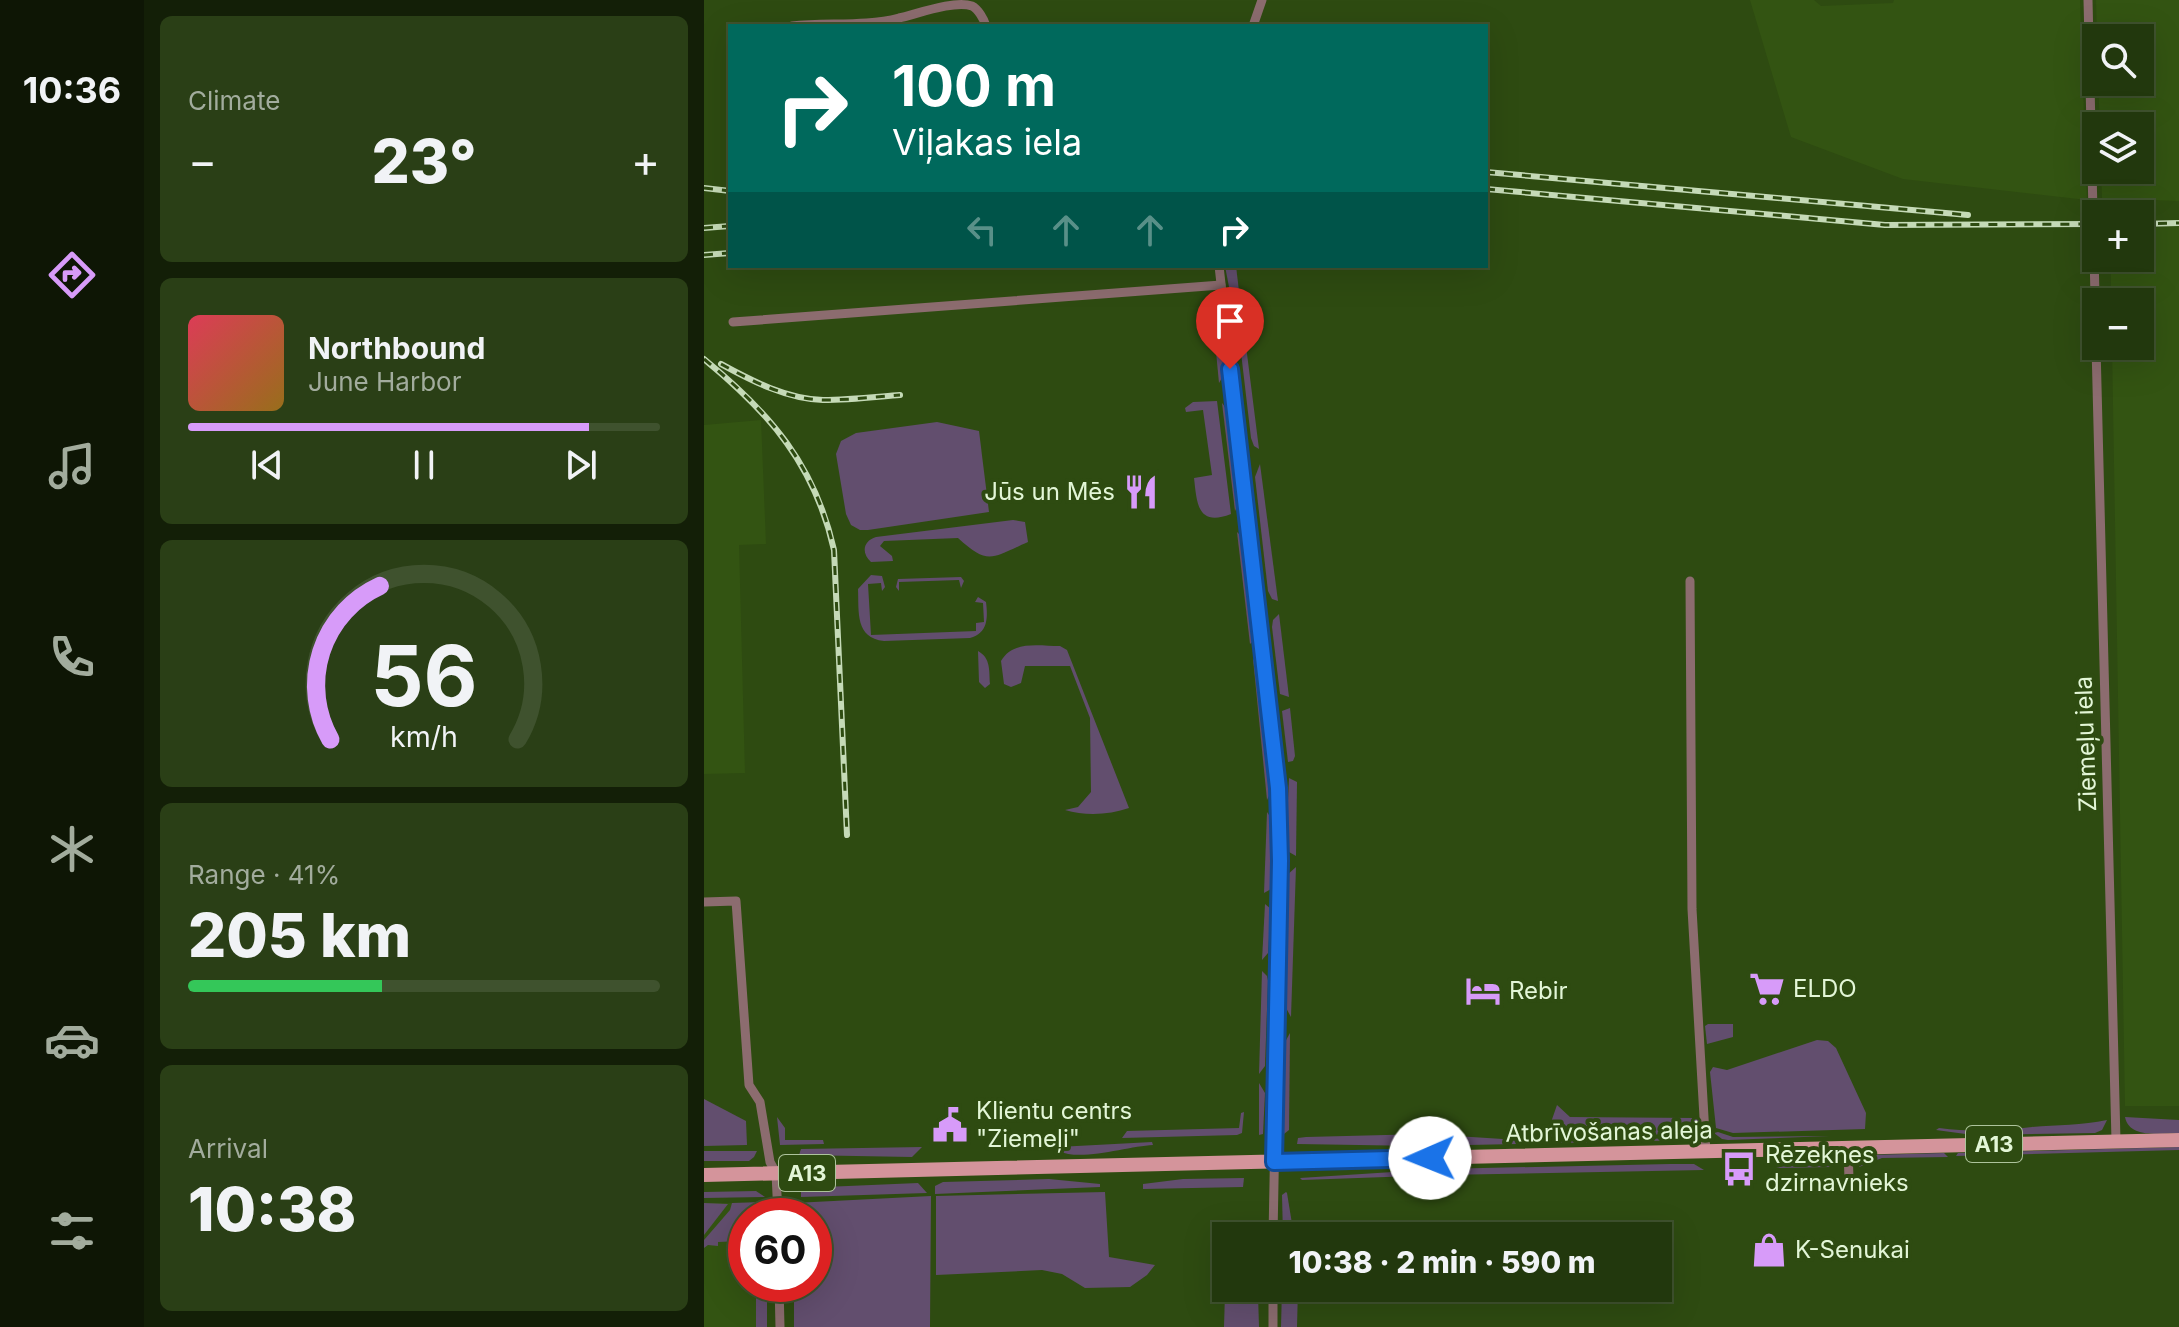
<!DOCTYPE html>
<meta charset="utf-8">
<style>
:root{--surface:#22380d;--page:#2a3f16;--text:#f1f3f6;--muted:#a2ac9d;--line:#3f522e;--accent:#d79bf9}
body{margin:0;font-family:Inter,sans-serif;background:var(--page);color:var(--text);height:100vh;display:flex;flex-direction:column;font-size:30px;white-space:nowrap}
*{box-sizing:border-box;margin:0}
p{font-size:26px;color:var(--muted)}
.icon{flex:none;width:44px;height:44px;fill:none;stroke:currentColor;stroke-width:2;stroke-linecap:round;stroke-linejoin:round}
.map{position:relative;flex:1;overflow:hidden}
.panel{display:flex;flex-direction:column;gap:16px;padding:16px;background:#131f07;width:560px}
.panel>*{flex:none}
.banner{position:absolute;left:24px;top:24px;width:760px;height:244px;border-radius:0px;box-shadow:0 8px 32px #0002,0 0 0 2px var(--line);background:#00695c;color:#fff;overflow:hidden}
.fabs{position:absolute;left:1378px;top:24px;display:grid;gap:16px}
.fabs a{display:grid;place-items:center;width:72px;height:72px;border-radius:0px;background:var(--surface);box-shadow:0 8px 32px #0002,0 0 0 2px var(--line);font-size:40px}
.speed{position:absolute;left:24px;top:1198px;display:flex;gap:16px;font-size:40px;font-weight:700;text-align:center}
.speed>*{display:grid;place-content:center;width:104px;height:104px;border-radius:50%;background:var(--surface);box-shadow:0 8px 32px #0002,0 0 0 2px var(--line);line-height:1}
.speed .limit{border:12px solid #d22;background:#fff;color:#111}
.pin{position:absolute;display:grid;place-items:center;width:68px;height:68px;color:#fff;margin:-82px -34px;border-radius:50% 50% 50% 0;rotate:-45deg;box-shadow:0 0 8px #0007}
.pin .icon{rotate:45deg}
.me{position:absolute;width:88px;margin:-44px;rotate:269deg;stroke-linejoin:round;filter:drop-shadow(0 0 6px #0008)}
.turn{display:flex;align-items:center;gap:28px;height:168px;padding:0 32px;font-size:36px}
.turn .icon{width:104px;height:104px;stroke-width:2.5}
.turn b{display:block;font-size:56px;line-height:68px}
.lanes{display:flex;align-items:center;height:76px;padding:0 32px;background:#0003;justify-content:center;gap:40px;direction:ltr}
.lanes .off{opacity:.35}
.big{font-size:60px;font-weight:800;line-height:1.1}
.panel .tile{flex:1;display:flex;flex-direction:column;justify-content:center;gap:12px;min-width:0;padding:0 28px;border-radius:12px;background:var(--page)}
.panel .dial{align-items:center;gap:0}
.dial svg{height:208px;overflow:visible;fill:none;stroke:var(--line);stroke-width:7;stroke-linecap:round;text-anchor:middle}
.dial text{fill:var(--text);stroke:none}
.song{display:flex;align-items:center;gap:24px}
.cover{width:96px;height:96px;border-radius:12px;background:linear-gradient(135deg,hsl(350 70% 55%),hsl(40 70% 35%))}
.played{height:8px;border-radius:4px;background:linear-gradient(90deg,var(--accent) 85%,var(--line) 85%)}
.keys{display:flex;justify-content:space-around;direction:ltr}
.heat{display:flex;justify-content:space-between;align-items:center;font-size:44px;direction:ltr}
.charge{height:12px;border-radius:6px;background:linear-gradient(90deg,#34c759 41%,var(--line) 0)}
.trip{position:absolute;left:508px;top:1222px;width:460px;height:80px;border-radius:0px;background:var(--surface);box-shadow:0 8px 32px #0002,0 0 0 2px var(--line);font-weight:800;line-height:80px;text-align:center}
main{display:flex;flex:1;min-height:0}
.dock{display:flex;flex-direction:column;width:144px;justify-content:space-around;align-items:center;background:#0e1605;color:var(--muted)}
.dock .icon{width:56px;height:56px}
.dock .active{color:var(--accent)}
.dock b{font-size:36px;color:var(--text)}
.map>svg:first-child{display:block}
.built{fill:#335412}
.green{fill:#624e6e}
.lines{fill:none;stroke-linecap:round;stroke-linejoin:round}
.minor{stroke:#8c6c6f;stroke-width:9}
.primary{stroke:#d4949b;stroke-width:14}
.rail-casing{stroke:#c5dab7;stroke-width:6}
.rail{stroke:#2e4b11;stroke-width:3;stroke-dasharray:9;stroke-linecap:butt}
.route-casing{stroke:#114b97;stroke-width:20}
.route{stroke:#1a73e8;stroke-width:14}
.labels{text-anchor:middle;stroke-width:8;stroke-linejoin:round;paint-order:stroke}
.shield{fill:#2e4b11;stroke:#adc39c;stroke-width:2}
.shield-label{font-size:22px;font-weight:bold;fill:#e3f6d7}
.poi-label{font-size:24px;fill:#e3f6d7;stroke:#2e4b11;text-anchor:start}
.street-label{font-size:24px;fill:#e3f6d7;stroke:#2e4b11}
</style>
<main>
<nav class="dock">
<b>10:36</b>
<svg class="icon active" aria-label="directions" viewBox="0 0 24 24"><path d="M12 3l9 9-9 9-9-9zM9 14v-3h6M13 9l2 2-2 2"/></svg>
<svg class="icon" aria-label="music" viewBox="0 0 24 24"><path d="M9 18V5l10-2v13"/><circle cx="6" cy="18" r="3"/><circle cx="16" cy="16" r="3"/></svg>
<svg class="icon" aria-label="phone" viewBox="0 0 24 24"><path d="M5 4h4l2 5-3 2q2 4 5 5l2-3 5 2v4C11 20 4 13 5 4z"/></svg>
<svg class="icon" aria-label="climate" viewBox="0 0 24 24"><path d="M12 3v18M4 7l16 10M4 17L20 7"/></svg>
<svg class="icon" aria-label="car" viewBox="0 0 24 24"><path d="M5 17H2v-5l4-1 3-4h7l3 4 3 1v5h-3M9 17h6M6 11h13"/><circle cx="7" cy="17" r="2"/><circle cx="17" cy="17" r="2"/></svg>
<svg class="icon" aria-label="filters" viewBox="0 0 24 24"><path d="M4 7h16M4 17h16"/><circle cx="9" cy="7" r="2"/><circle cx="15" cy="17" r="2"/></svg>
</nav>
<section class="panel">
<div class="tile"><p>Climate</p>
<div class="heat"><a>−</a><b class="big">23°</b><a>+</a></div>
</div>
<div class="tile">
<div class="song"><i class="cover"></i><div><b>Northbound</b><p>June Harbor</p></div></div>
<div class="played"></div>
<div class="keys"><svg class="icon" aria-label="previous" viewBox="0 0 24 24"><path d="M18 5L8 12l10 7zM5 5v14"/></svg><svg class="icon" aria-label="pause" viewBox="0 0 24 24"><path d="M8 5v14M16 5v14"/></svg><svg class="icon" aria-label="next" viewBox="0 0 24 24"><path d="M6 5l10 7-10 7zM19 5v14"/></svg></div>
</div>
<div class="tile dial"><svg viewBox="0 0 100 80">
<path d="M14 69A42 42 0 1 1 86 69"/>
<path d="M14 69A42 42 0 0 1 33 10" stroke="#d79bf9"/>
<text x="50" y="56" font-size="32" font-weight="700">56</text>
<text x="50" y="72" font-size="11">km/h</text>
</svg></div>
<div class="tile"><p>Range · 41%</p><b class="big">205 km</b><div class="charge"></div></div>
<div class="tile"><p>Arrival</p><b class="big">10:38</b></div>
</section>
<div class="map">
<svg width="1475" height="1327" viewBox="0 0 1475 1327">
<rect width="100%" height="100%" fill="#2e4b11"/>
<g class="built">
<path d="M1046,0H1110L1117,6L1189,3L1190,0H1376L1383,200L1199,179L1087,137Z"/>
<path d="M1392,0H1475V201L1398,198L1397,170H1436V126H1396L1394,82H1436V38H1393Z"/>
<path d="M1475,224V1106H1421L1408,346H1436V302H1407V258H1436V230Z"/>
<path d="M57,420L62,544L35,545L41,773L0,774V425Z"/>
<path d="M0,1203H57L42,1216V1284H63V1327H0Z"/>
</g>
<g class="green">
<path d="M521,266H532L535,291L525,287Z"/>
<path d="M536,324L540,330L555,449L550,446L547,438L536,344L528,325Z"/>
<path d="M516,326L521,373L515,383L510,331Z"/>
<path d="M513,401L527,514C493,527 493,503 490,478L508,475L499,410L482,412L481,408L489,402Z"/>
<path d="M518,403C530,415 539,496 531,511Z"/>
<path d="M233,422L275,431L285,512L164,530H156L147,525L142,514L132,454L137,441L152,433Z"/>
<path d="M556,464L574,601L568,599L564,591L551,477Z"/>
<path d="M309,520L321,522L324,542C287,558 285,566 254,538L180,541L176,546L188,556L189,561L167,562C157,553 159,541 172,537Z"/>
<path d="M533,532L539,538L542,549L552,638L546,644Z"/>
<path d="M167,575L178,576L181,587L178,591L177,583L164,584L167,635L272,631V623L280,622L279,603L271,602L274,597L282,602C284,618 284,633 266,638L180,641C151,638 155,612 154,589Z"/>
<path d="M257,577L260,581L257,588L255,580L195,582V591L192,587L194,579Z"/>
<path d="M575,614L585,697L576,694L568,627L569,620Z"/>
<path d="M356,646L363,650L425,808C405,815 381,816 361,810L374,807L387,792L386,718L366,666H321L317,683L307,687L300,684L297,661C309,640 335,646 356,646Z"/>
<path d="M274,651C287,658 285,671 286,684L281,688L275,682Z"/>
<path d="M549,659L555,665L568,789L563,800Z"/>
<path d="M586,708L591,756L589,761L584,762L578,711Z"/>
<path d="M585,778L593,782L592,856L585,852L582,844Z"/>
<path d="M563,812L570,823L569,888L560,893Z"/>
<path d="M592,867L587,1017L582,1008V876Z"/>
<path d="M561,904L567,909L564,953L558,960Z"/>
<path d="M558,971L563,976L564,981L561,1066L555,1074Z"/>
<path d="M1004,1024H1029V1037L1003,1044L1001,1026Z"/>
<path d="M586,1033L585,1130L580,1134V1044Z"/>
<path d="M1113,1040L1124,1041L1132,1048L1162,1113L1161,1129L1029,1133L1012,1128L1006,1072L1009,1067L1023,1070Z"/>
<path d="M555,1083L561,1093L559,1134L555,1135Z"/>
<path d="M0,1099L42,1121L43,1145L0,1146Z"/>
<path d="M853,1105L866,1117L991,1118L996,1121V1128L986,1129L978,1134L847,1137L845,1128Z"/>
<path d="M540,1112L538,1133L533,1135L418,1138L423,1131L535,1128L537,1113Z"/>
<path d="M73,1117L81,1128V1140H119L120,1144L76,1145Z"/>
<path d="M1421,1117L1475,1120V1133C1457,1133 1425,1139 1421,1117Z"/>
<path d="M1403,1120L1398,1130L1391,1133L1269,1135L1232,1130L1235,1128C1267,1132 1296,1131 1328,1127C1353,1125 1378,1125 1403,1120Z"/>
<path d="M1014,1132L1029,1137L1126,1136L1024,1140L1018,1139L1010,1133Z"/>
<path d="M995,1133L985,1140L857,1143L851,1141L981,1138Z"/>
<path d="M721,1134L829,1141L813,1144L716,1146L593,1144L594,1138L602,1137Z"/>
<path d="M448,1142L449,1145C425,1146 376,1162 355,1151L354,1147Z"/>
<path d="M218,1147L208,1157L95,1155L97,1149Z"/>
<path d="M1475,1147V1150L1252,1156L1254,1153Z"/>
<path d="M0,1151H53L50,1157L45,1161H0Z"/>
<path d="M1240,1153L1244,1157L1178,1158L1155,1167L1157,1160L1165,1155Z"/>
<path d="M1101,1162H1127V1167L1072,1168Z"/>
<path d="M966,1164H990L1000,1170L738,1175L598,1180L596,1178L735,1169Z"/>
<path d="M540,1178L539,1187L439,1189V1184L479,1179Z"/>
<path d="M345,1179L396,1184V1187L231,1194V1186L239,1182Z"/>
<path d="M214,1183L223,1193L97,1197V1188Z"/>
<path d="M52,1191L61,1197L0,1198V1192Z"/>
<path d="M401,1192L405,1257L451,1265L443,1275L426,1287L381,1288L358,1274L338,1270L232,1275V1196Z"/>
<path d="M582,1192L583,1193L590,1236H579L578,1195Z"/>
<path d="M227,1196L226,1327H90V1284H110V1216H90V1203Z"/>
<path d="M58,1202L62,1206L63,1216H42V1245L39,1246V1241L14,1242V1246L4,1245L0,1248V1240L26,1210L28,1203Z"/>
<path d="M0,1203L24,1204L0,1235Z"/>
<rect x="52" y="1284" width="11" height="43"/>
<path d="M578,1288H594L593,1327H577Z"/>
<path d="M521,1293L554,1294L555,1327H520Z"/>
</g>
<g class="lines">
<g class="minor">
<path d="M1384,0L1392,339"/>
<path d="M88,26C123,22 160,27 195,18C213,14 250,0 268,6C274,9 280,19 282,26"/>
<path d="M549,26L558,0"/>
<path d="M515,266L574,788L576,861L569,1236"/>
<path d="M29,322L517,285"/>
<path d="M1392,346L1412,1141"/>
<path d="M986,581L988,909L1002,1152"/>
<path d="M0,902L32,901L45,1085L56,1102L66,1162L72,1173L74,1216"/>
<path d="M1144,1148L1145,1180"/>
<path d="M75,1284L76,1327"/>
<path d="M569,1288V1327"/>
</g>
<path class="primary" d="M0,1175L1475,1140"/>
<g class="rail-casing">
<g id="rail">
<path d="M782,172L1264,215"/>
<path d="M0,188L26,191"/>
<path d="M782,189L1181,225L1392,224"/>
<path d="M1436,224L1475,223"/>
<path d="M0,228L26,226"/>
<path d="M0,255L26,253"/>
<path d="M0,359C66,413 111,465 130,550L143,835"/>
<path d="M17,364C48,381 83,399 119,400C145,400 171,397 196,395"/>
</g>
</g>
<use href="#rail" class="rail"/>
</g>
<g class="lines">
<g class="route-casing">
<path id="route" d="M526,369L574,788L576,861L570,1162L726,1158"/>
</g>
<use href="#route" class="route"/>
</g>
<defs>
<g id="restaurant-bare" transform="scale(2.76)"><path d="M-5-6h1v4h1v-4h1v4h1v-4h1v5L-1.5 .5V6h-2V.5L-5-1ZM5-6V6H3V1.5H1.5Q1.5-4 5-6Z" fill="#d79bf9" stroke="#2e4b11" stroke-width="2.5" paint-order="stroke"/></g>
<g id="supermarket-bare" transform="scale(2.76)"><path d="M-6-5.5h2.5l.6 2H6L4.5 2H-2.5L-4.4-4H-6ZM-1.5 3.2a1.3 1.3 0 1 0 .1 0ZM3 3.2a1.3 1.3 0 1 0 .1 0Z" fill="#d79bf9" stroke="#2e4b11" stroke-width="2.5" paint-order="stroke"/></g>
<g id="hotel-bare" transform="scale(2.76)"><path d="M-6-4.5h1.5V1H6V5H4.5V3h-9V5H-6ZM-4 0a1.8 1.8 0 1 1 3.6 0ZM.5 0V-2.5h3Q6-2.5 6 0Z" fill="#d79bf9" stroke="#2e4b11" stroke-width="2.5" paint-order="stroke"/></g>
<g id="civic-bare" transform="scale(2.76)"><path d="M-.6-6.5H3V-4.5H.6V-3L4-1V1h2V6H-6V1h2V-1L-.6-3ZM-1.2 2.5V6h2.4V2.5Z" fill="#d79bf9" stroke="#2e4b11" stroke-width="2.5" paint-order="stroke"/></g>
<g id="bus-bare" transform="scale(2.76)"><path d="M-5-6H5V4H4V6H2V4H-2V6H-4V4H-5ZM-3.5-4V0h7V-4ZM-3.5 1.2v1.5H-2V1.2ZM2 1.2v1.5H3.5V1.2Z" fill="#d79bf9" stroke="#2e4b11" stroke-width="2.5" paint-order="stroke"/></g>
<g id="shop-bare" transform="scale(2.76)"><path d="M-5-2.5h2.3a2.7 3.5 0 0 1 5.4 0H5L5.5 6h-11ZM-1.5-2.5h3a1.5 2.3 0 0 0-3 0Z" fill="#d79bf9" stroke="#2e4b11" stroke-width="2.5" paint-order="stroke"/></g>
</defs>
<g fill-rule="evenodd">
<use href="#restaurant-bare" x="437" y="492"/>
<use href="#supermarket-bare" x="1063" y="989"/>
<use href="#hotel-bare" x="779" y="991"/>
<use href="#civic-bare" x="246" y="1125"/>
<use href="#bus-bare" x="1035" y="1169"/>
<use href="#shop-bare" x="1065" y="1250"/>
</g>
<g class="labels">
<g class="shield">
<rect x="1262" y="1126" width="56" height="36" rx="6"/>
<rect x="75" y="1155" width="56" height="36" rx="6"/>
</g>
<g class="shield-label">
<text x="1290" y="1152">A13</text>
<text x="103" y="1181">A13</text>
</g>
<g class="poi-label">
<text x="411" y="500" text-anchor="end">Jūs un Mēs</text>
<text x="1089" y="997">ELDO</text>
<text x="805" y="999">Rebir</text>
<text x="272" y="1119">Klientu centrs<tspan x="272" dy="28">"Ziemeļi"</tspan></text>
<text x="1061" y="1163">Rēzeknes<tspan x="1061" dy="28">dzirnavnieks</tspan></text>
<text x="1091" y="1258">K-Senukai</text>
</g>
<g class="street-label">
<text transform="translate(1382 744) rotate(-92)" y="8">Ziemeļu iela</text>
<text transform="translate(905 1132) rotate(-1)" y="8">Atbrīvošanas aleja</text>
</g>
</g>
</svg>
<div class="fabs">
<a><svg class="icon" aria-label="search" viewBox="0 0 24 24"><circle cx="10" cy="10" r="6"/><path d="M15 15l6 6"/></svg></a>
<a><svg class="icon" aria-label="layers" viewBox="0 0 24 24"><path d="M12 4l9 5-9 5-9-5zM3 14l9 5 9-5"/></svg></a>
<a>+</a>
<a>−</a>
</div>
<div class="speed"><div class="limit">60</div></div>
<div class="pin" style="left:526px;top:369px;background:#d93025"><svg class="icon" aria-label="arrive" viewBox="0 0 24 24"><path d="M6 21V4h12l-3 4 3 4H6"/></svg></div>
<svg class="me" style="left:726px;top:1158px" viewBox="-20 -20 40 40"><circle r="19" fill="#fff"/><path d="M0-13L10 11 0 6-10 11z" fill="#1a73e8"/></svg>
<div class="trip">10:38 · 2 min · 590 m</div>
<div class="banner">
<div class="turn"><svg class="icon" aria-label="right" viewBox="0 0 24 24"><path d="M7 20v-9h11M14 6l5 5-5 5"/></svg><div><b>100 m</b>Viļakas iela</div></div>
<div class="lanes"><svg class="icon off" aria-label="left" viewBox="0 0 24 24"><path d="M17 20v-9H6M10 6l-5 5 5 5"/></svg><svg class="icon off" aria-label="ahead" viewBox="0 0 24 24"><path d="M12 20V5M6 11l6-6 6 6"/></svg><svg class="icon off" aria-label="ahead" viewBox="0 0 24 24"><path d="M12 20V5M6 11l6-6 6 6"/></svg><svg class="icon" aria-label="right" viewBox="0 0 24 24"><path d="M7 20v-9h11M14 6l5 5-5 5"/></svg></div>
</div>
</div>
</main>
